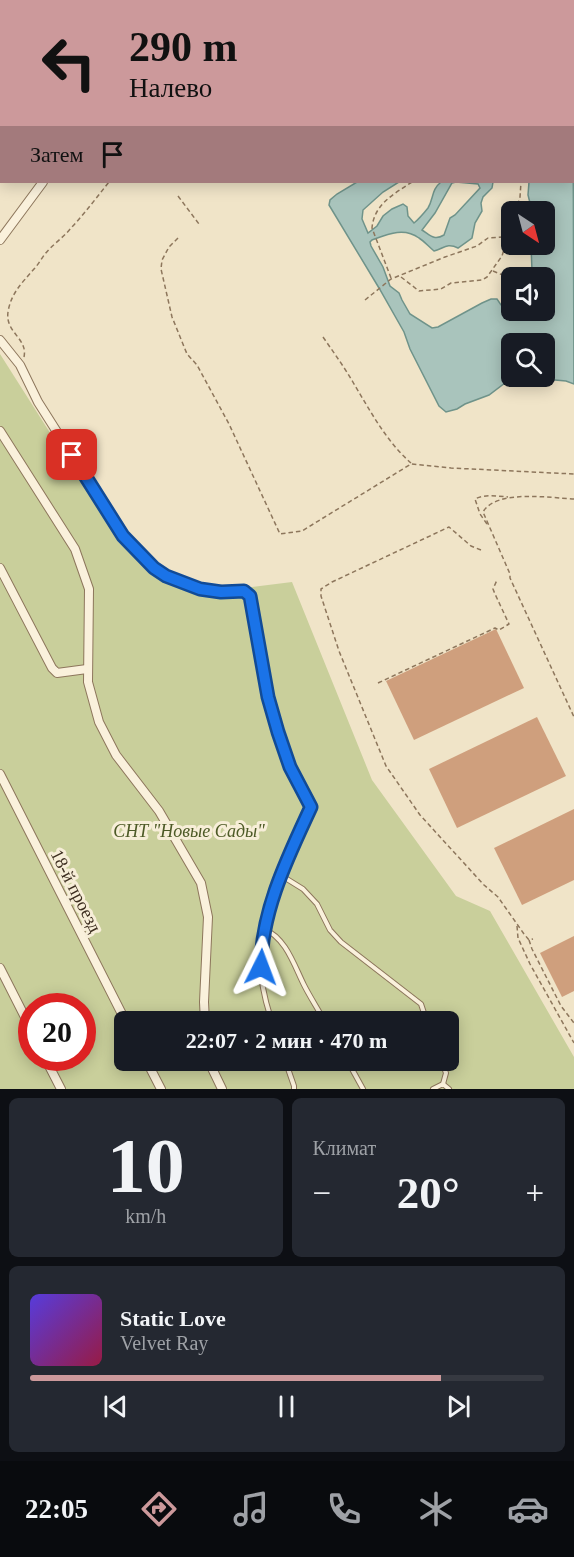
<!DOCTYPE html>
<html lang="ru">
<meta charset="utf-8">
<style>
:root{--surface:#171b24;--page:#242831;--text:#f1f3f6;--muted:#9ea1a6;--line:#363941;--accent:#cc999b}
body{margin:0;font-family:Georgia,serif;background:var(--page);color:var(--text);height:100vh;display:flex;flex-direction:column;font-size:22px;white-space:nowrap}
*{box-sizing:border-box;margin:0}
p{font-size:20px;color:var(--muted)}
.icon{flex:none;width:33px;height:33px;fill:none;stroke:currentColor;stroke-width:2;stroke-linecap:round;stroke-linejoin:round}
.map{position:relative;height:1089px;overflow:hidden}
.sheet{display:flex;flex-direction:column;gap:9px;padding:9px;background:#0d0f14;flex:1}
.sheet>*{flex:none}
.top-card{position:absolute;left:0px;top:0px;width:574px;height:183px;box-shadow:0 3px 15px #0003;background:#cc999b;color:#111;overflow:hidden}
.needle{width:39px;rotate:144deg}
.buttons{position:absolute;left:501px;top:201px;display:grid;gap:12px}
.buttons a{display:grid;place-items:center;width:54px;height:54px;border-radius:9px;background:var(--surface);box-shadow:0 3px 15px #0003;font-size:30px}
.speed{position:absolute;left:18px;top:993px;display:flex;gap:12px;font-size:30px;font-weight:700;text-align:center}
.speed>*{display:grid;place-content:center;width:78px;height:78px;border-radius:50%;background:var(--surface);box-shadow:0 3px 15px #0003;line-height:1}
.speed .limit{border:9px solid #d22;background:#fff;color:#111}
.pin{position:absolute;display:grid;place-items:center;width:51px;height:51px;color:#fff;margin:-26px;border-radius:12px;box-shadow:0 3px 9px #0006}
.me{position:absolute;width:66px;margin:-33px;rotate:3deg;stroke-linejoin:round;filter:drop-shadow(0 0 4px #0008)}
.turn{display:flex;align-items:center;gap:21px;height:126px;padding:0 30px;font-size:27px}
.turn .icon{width:78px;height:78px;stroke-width:2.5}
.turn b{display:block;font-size:42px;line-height:51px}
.then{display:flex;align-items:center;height:57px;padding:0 30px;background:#0003;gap:12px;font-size:22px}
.big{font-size:45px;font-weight:800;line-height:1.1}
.sheet .widget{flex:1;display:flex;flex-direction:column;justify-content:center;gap:9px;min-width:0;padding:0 21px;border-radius:9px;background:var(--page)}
.sheet .dial{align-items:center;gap:0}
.dial b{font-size:78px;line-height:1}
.song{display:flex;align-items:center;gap:18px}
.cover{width:72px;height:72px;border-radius:9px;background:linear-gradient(135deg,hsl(250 70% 55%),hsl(340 70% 35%))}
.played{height:6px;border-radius:3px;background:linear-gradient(90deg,var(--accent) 80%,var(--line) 80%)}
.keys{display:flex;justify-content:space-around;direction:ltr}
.heat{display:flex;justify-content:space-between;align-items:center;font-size:33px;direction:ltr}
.sheet .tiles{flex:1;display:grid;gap:9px;grid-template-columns:1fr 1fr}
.widget:last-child{grid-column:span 2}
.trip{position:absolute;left:114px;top:1011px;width:345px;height:60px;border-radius:9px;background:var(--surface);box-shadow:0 3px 15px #0003;font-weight:800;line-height:60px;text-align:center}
.dock{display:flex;height:96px;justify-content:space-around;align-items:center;background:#090b0e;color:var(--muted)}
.dock .icon{width:42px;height:42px}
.dock .current{color:var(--accent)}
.dock b{font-size:27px;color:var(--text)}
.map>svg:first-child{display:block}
.green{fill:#c9cf9b;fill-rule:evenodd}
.water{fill:#a9c4bc;stroke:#6f938a;stroke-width:1.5;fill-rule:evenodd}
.building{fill:#cf9f7d}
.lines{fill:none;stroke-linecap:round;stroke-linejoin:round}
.lane-casing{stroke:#8d765c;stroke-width:6}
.street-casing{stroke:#8d765c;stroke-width:10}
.path{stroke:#8d765c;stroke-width:1.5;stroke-dasharray:4.5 3;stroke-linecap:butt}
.lane{stroke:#faf1dc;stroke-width:4}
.street{stroke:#faf1dc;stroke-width:8}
.route-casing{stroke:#114b97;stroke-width:15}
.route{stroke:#1a73e8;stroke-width:10}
.labels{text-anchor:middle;stroke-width:6;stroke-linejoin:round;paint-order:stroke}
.park-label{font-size:18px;font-style:italic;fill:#4d5a26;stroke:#f7eed8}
.street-label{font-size:18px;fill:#3d2e20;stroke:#f7eed8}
</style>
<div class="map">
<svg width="574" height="1089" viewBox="0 0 574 1089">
<rect width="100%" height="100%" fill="#f0e4c8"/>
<path class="green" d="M0,354L120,543L156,577L205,593L292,582L372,780L456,896L490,911L574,1057V1089H0ZM32,1006H82V1058H32ZM124,1022H448V1060H124Z"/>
<path class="water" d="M573,103L574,384L566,381L544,379L524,384L505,383L489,395L465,404L457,409L446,412L439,406L410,349L404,332L379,288L329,205L330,200L337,194L357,182H399L383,192L363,210L362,219L368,233L377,226L383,216L392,209L403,204L407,207L408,216L414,223C419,219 424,213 428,208C434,198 431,190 441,182H493L492,188L483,197L481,203L482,211L475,223L472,238L458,248C447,242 443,249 434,251C429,247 424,241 419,238C404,227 388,234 372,240L370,242L371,246L383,267L390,286L399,293L402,300L410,314L432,328L438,327L482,303L491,299H497L501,305L511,309L512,310H544V278L531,277L532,271L531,245L544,244V212L532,211L528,195L529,182H573ZM456,182L478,184L480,188L455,215L450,218L444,235C434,241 430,235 422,230L435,213L452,183ZM512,344H544V376H512Z"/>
<g class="building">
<path d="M496,629L524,688L414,740L386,681Z"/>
<path d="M537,717L566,776L457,828L429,769Z"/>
<path d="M574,809V880L522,905L494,848Z"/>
<path d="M574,936V991L562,997L540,953Z"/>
</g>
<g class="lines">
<g class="lane-casing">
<g id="lane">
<path d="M245,592L250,596L252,604C261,659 268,715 289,766C295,780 304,793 311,807C298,835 286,863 276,892C270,909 264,926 261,945C258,970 264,998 272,1022"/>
<path d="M282,876L303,889L317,904L330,930L341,942L421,1004L427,1022"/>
<path d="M264,929C286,938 294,965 304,985C310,997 318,1009 325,1022"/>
<path d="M285,1060L294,1086V1089"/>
<path d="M347,1060L363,1089"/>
<path d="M441,1060L446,1073L443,1084"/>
<path d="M433,1089L443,1084L449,1089"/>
</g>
</g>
<g class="street-casing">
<g id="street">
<path d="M0,240L43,182"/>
<path d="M0,340L20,365L38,402L123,536C161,578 186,594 244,591"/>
<path d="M0,431L75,549L89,589L88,682L99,722L116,755L159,811L201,883L208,917L204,1002L205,1022"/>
<path d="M0,568L52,668L57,673L87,669"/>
<path d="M0,774L126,1022"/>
<path d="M0,968L32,1031"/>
<path d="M45,1058L61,1089"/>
<path d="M146,1060L161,1089"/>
<path d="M208,1060L222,1089"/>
</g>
</g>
<g class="path">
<path d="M178,196L199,224"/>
<path d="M515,212L520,197L521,182"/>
<path d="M544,233H552"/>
<path d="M178,238L169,247L162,260L161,269L172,317L187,354L197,365L229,424L280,534L302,531L411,464L451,468L574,474"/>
<path d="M493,271L512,279"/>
<path d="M401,277L419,291L441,289L451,283L482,280L487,277L502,256L505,246L503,237L512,235"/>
<path d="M391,278L372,228C374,204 394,194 412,182"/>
<path d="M365,300L391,279L445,257L477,246L488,238L503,237L512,224"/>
<path d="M323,337C334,353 345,368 354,384C371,412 386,441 411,463"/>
<path d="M24,357C28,338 5,333 8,312C11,293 22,283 34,269C38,265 41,259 45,254C52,245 63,238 71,228C85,213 97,197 109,182"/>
<path d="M574,499C551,498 496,489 483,512L510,574V578L574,717"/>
<path d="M487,524L480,514L475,499C485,494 497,496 508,497"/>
<path d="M481,550L471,546L449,527L332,582L321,589V596L339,651L386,766L420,815L484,885L498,897L524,934L529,940L533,939"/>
<path d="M378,683L495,628L499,630L509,624L495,594L493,589L497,580"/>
<path d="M517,926L518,938L530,964L574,1043"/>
<path d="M529,940L532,949L561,1006L574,1023"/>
</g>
<use href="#lane" class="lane"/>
<use href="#street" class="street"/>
</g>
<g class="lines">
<g class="route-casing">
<path id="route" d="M72,455L123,536L154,568L166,576L200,589L221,592L244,591L250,596L268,697L278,732L290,767L311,807C288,857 261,911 261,967"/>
</g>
<use href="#route" class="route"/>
</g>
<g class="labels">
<g class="park-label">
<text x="189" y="837">СНТ "Новые Сады"</text>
</g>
<g class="street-label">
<text transform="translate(76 891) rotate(63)" y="6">18-й проезд</text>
</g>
</g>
</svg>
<div class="buttons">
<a><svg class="needle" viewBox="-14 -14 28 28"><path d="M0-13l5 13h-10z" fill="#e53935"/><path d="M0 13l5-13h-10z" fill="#9ea1a6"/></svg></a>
<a><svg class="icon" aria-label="sound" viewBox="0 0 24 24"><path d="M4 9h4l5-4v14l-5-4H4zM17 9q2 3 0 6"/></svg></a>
<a><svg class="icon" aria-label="search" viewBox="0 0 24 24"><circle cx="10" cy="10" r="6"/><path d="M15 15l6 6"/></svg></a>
</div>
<div class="speed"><div class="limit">20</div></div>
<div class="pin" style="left:72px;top:455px;background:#d93025"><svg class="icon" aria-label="arrive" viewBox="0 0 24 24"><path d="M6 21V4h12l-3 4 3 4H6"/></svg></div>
<svg class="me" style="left:261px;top:967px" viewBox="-20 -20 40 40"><path d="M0-17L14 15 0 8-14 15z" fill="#1a73e8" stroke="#fff" stroke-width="4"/></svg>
<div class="trip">22:07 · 2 мин · 470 m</div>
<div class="top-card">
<div class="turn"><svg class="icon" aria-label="left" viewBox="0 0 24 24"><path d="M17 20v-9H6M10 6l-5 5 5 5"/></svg><div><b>290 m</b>Налево</div></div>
<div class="then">Затем<svg class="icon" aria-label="arrive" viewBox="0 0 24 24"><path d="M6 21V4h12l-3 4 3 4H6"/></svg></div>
</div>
</div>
<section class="sheet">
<div class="tiles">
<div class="widget dial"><b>10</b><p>km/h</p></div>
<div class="widget"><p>Климат</p>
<div class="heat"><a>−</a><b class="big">20°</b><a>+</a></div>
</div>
<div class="widget">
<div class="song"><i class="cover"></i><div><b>Static Love</b><p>Velvet Ray</p></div></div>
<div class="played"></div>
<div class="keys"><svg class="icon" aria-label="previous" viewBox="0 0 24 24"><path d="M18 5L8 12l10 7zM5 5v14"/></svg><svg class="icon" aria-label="pause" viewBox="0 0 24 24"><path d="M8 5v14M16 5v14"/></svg><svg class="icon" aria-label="next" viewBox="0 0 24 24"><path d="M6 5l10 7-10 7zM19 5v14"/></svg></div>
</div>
</div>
</section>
<nav class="dock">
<b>22:05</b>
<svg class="icon current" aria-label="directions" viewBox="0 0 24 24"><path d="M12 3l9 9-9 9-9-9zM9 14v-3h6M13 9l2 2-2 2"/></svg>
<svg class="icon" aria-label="music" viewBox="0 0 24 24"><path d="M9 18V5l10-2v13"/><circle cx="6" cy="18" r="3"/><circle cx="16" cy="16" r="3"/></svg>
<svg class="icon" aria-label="phone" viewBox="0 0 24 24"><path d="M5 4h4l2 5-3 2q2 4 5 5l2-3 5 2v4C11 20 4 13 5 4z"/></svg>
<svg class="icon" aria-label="climate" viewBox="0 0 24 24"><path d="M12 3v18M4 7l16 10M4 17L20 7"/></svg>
<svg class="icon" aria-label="car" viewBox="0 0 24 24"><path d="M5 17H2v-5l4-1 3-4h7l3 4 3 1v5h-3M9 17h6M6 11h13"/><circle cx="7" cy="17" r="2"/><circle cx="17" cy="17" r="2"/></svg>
</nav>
